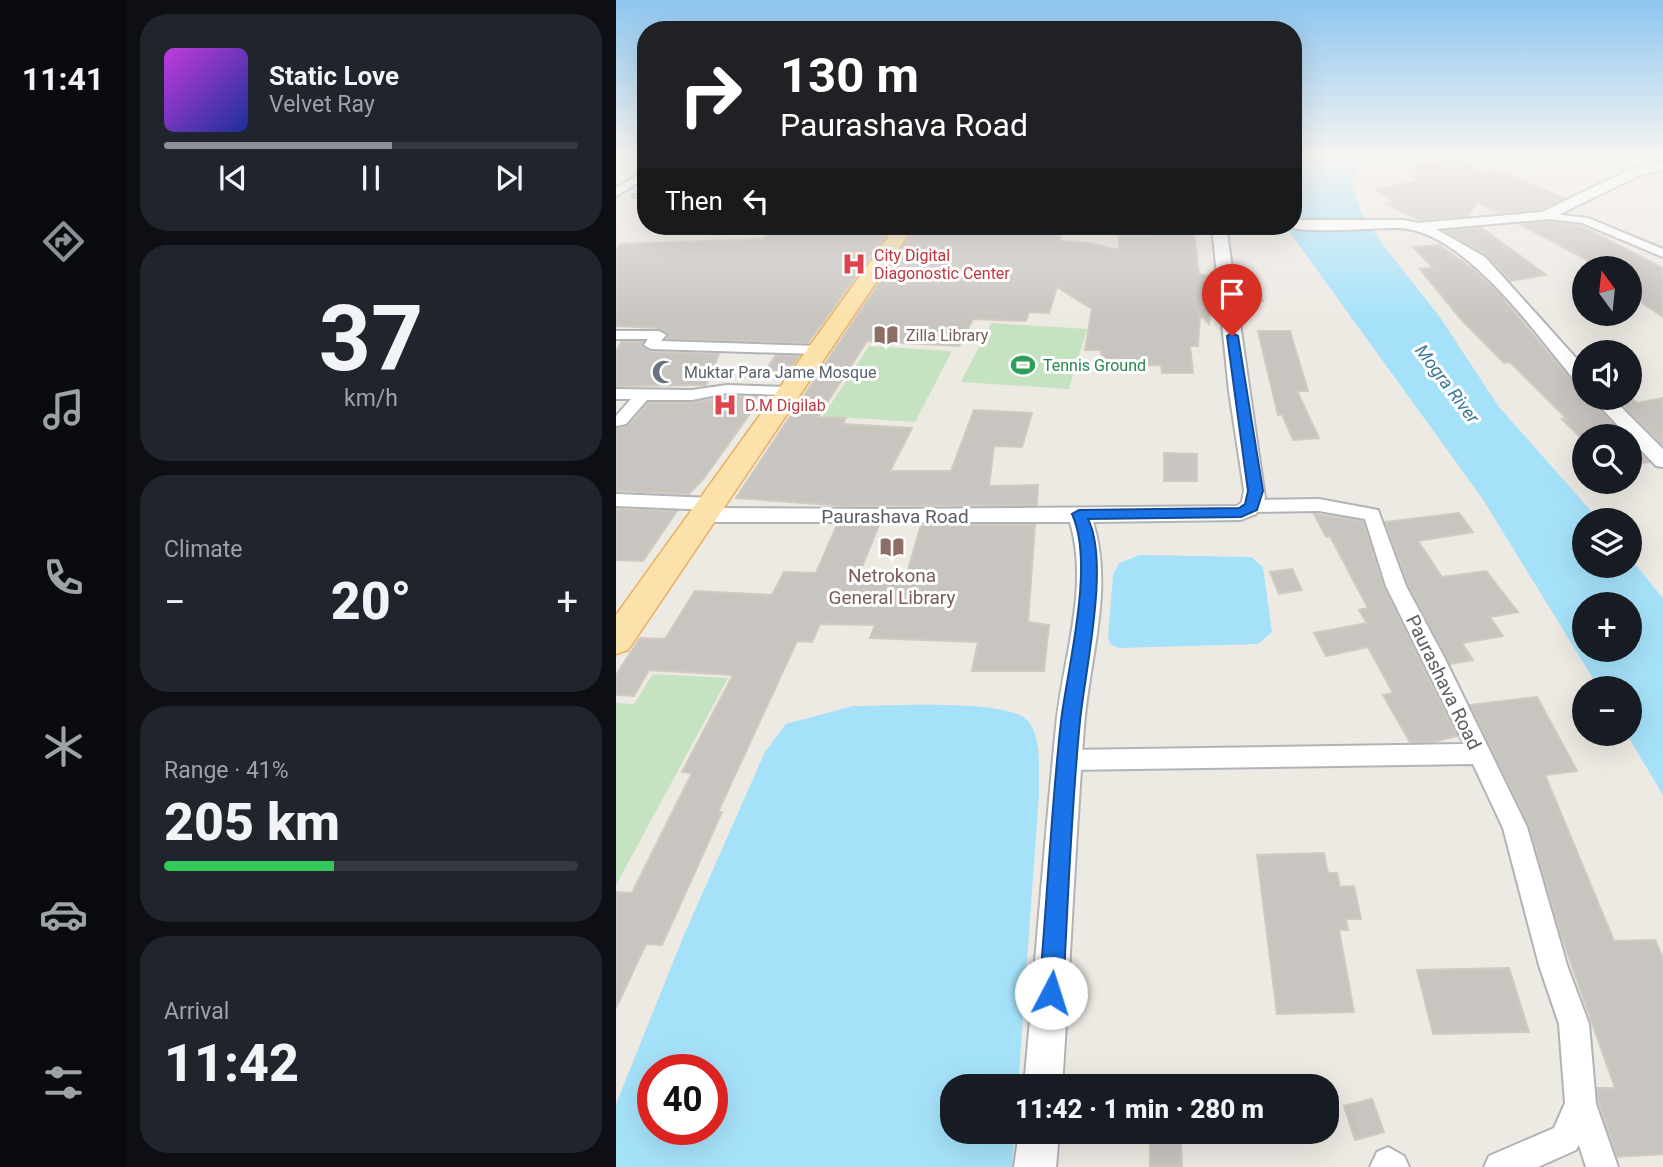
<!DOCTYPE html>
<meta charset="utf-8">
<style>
:root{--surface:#171b24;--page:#20242c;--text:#f1f3f6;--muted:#9ea1a6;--line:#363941;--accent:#8c9099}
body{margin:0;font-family:Roboto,sans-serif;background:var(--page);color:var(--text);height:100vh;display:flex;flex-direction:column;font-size:26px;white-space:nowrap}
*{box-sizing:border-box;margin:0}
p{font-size:23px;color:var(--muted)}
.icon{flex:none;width:38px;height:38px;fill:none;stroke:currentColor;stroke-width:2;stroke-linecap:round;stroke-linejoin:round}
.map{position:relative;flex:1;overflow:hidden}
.details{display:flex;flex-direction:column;gap:14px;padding:14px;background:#0d0f14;width:490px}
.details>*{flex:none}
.banner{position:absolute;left:21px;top:21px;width:665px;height:214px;border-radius:28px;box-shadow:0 7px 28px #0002;background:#202124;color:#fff;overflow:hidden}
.needle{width:46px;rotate:345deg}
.controls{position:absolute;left:956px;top:256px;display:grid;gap:14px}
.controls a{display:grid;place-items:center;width:70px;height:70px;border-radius:50%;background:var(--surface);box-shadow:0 7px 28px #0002;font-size:35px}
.speed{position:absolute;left:21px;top:1054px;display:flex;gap:14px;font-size:35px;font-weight:700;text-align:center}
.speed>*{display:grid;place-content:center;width:91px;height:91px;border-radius:50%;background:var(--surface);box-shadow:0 7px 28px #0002;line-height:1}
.speed .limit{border:10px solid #d22;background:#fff;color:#111}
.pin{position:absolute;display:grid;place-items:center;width:60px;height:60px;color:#fff;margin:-72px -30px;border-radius:50% 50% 50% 0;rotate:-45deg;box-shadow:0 0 7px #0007}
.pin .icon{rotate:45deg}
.me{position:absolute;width:77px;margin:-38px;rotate:5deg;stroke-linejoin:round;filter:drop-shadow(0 0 5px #0008)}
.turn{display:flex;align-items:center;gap:24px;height:147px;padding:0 28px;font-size:32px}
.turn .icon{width:91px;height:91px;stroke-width:2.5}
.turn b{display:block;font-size:49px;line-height:60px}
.then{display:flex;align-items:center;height:66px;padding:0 28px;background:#0003;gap:14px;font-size:26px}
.big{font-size:52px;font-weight:800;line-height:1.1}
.details .widget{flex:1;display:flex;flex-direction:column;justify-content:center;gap:10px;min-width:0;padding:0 24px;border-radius:28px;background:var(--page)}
.details .dial{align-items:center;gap:0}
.dial b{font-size:91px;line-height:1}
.song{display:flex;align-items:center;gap:21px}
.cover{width:84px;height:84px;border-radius:10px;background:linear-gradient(135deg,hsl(290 70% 55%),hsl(230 70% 35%))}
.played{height:7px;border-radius:4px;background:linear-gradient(90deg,var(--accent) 55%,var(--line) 55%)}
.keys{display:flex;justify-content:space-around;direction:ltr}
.heat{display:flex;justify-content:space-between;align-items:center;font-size:38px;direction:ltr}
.charge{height:10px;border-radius:5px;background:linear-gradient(90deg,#34c759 41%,var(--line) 0)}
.trip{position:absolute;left:324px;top:1074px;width:399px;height:70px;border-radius:28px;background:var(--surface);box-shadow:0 7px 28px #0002;font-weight:800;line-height:70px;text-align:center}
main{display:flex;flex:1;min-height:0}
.menu{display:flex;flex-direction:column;width:126px;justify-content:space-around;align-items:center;background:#090b0e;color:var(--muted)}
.menu .icon{width:49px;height:49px}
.menu .on{color:var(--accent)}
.menu b{font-size:32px;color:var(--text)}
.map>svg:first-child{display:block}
.green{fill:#c5e3c0}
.water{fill:#a5e2fa;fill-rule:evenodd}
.building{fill:#c8c4bf;stroke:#d1cac1;stroke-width:2}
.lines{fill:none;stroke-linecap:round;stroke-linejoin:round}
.minor-casing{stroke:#b0b4b7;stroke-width:4}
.tertiary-casing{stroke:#b0b4b7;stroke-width:4}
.primary-casing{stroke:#eaaf5f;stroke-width:3}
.minor{fill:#fff;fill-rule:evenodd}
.tertiary{fill:#fff;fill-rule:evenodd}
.primary{fill:#fbe2aa;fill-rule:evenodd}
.route{fill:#1a73e8;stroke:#114b97;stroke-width:2}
.labels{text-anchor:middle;stroke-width:6;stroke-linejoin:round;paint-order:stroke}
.far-health-label{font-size:16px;fill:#be3a42;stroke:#fff;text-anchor:start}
.far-education-label{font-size:16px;fill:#785e54;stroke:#fff;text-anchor:start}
.far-leisure-label{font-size:16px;fill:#27864d;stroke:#fff;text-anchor:start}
.far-worship-label{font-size:16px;fill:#5b616d;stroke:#fff;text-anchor:start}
.far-water-label{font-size:18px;font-style:italic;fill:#3e789a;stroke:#fff}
.street-label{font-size:19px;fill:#5b6063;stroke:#fff}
.education-label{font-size:19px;fill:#785e54;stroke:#fff}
</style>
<main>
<nav class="menu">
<b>11:41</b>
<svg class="icon on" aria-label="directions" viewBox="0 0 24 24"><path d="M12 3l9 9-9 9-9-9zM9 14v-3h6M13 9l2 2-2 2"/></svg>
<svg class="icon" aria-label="music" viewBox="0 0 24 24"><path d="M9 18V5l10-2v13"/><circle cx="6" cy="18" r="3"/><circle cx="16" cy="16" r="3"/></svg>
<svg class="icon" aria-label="phone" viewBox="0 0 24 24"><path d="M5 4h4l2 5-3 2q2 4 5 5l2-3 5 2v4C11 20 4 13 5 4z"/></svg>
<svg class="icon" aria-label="climate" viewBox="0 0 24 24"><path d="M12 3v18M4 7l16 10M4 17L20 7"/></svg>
<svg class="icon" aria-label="car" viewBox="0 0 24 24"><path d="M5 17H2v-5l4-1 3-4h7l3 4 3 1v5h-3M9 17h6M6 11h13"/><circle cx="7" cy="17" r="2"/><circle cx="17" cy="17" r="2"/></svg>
<svg class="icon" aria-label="filters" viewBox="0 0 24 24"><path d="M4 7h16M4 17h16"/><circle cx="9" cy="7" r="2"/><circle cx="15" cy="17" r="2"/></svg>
</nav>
<section class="details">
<div class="widget">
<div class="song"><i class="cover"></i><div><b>Static Love</b><p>Velvet Ray</p></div></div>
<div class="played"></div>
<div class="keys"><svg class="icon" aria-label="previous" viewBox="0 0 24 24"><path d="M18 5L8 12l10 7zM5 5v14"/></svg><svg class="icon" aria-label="pause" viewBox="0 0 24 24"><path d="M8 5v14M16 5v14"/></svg><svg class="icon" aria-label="next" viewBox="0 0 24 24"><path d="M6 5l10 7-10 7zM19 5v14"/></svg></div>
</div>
<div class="widget dial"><b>37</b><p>km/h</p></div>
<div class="widget"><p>Climate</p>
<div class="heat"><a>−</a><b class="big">20°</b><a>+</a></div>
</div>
<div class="widget"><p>Range · 41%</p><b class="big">205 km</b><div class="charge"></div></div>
<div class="widget"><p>Arrival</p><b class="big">11:42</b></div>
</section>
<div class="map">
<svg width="1047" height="1167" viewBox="0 0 1047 1167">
<rect width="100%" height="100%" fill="#ede9e3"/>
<g class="green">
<path d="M375,323L471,329L453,389L345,382Z"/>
<path d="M253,346L336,351L299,422L207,416Z"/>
<path d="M37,674L112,678L0,885V703L18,704Z"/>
</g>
<g class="water">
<path d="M677,156H747L735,182L744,210L768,246L823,316L883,407L983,520H968V565H1013V557L1047,598V795L1010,733H1013V688H983L866,498L672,230L671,226H677ZM968,604H1013V649H968Z"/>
<path d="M524,555L635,557L647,567L656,632L642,644L503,648L495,645L492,638L497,575L503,563Z"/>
<path d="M237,706C268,706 395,698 412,721C427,740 422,772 423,794L402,1087H336V1132H398L396,1167H0V1104L68,935L149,752L170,724ZM37,1069H96V1129H37Z"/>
</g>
<g class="building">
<path d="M840,159L868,172L878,169L949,198L925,209L882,213L861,202L852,216L803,220L771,204L779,202L759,189L805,181L794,176L806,173L794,166Z"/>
<path d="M933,222L965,226L1047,268V317L1022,300L1013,302V268H986L903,224Z"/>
<path d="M158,226H277L192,343L50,339L51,333L43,328L0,326V250L4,244L147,239Z"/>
<path d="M395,226L447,228L443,241L473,243L503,250V235L578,233L583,274L599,277L601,303H594L593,324L584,315L582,346H574L577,373H546L545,365L486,367L485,350H469L476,309L441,287L433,313L413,312L410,321L357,319L343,346L251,341L202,417L230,418L227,424L296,428L274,471H335L358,410L416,413L406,447L378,446L373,486L422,485L421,505L230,506L120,498L300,227L394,228Z"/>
<path d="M866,228L906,257L930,275L894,281L870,255L829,231Z"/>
<path d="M823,245L856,268L880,290L959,385L968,388V397H972L1008,436H963L946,419H951L894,362L888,363L843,317L804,269L817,268L797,247Z"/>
<path d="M633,276L640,279L647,301L624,302L620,277Z"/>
<path d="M642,331H674L692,391H681L703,438L677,440L666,414L662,415Z"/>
<path d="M5,342H27V347L35,352L103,354L90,385L0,386V352Z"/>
<path d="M160,355L183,356L167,378L152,367Z"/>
<path d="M111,396L146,397L88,478L73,494L0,491V428L12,426L32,403H76Z"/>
<path d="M999,397H1014L1021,403L1047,398V445Z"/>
<path d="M1013,441L1033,462L1013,466Z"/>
<path d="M548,453L581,454V481H548Z"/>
<path d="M0,509L61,511L27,561L0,560Z"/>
<path d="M843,513L857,532L802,541L826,577L870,571L902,612L874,617L887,636L846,643L857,660L834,664L792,585L769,522Z"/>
<path d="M698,514L747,521L768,587L841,736L817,742H794L767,695L777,693L752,647L710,656L698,633L751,623L743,610L752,608L714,536L710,537Z"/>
<path d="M221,525H263L244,572L291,573L305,525H419L412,622L433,625L428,671H356L362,642L254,638L259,625L204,624L196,642L181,641L102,812H106L46,945L30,944L0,1008V892L16,893L76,773L66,772L117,675L33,670L18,696L0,695V675L24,638L49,639L79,591L156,595L168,572L200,573Z"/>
<path d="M676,569L686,590L663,594L654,572Z"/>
<path d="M921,697L961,771L929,775L998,941L1039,940L1047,958V1154L1001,1157L983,1103L981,1088H999L945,935L913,826L854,705Z"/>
<path d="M708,853L712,873H721L724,887L738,886L745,919H730L732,930H723L738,1012L661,1014L641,855Z"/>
<path d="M893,968L913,1032L817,1034L801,970Z"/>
<path d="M756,1099L768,1132L739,1140L728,1106Z"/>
<path d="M534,1138H565L566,1167H534Z"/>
</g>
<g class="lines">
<g class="minor-casing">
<g id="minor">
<path d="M30,170V178L0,196V188Z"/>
<path d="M30,193V199L17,196Z"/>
<path d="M929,213L972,218L1047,249V257L966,223L925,218L923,216Z"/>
<path d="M0,331H43L50,335L45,341L201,346L208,350L201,354L35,349L28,345L32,339H0Z"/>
<path d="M111,385L172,387L179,391L172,395L111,393L76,400H31L10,424L0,426V416L15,399H0V389L76,390Z"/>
<path d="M0,494L96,498L105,504L96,510L0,506Z"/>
<path d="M703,499L762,510L790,586L829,659L911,827L951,965L973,1024L980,1104L1002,1167H970L963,1145L960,1150L922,1167H868L873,1156L938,1128L949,1103L943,1024L923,965L887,828L857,764L452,770L444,767L440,760L444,753L452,750L848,744L770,586L749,519L703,511L636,512L627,506L636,500Z"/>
<path d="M772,1147L788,1156L793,1167H754L761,1152Z"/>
</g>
</g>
<g class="tertiary-casing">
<g id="tertiary">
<path d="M1047,162V170L1026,174L934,219L820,229L869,257L968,367V385L961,383C920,335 850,231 783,228C758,227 690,235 671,226H677V220H788L801,223L926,212L1017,168Z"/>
<path d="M596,226H610L649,498L640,514L625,520L477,522C498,588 473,660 468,727C459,847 454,967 446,1087H408C419,967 428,847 440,727C446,661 474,589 454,522H87L79,520L76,515L79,510L87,508L272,509L621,506L626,502L628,490L613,391Z"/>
<path d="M975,397H995L1047,449V467L1040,466Z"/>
<path d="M403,1132H443L440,1167H398Z"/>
</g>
</g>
<g class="primary-casing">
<path id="primary" d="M280,226H298L12,650L0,654V615Z"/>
</g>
<use href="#minor" class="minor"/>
<use href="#tertiary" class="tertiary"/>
<use href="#primary" class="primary"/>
</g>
<linearGradient id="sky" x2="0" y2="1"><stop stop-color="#8dc6ef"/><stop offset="0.49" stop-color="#f7f5f2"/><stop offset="1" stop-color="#f7f5f2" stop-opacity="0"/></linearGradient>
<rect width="1047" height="320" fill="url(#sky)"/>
<path class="route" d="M616,333L622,336L647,491L641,510L625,517L472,519C494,563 469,670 464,721C455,811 452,903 447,993L443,1002L435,1005L427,1002L423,993C431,903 435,811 445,721C452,665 479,564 456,514L463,510L623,508L629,504L632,491L611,336Z"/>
<defs>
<g id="hospital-bare" transform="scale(1.89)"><path d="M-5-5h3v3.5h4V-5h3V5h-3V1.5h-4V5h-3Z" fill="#e0444e" stroke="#fff" stroke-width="2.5" paint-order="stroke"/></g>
<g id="library-bare" transform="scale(1.89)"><path d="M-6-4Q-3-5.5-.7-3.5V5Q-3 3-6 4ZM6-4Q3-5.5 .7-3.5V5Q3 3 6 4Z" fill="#8d6e63" stroke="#fff" stroke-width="2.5" paint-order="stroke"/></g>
<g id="stadium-bare" transform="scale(1.89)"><path d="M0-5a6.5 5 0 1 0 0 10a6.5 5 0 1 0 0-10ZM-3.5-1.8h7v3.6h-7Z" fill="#2e9e5b" stroke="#fff" stroke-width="2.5" paint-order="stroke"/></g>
<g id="mosque-bare" transform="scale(1.89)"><path d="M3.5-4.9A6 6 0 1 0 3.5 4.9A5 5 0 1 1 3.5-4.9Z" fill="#6b7280" stroke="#fff" stroke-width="2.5" paint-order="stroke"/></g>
</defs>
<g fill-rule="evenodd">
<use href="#hospital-bare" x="238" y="264"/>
<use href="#library-bare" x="270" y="335"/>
<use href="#stadium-bare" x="407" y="365"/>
<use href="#mosque-bare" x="48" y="372"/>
<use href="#hospital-bare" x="109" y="405"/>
<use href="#library-bare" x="276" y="547"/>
</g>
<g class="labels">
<g class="far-health-label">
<text x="258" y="261">City Digital<tspan x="258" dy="18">Diagonostic Center</tspan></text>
<text x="129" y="411">D.M Digilab</text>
</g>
<g class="far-education-label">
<text x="290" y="341">Zilla Library</text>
</g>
<g class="far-leisure-label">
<text x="427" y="371">Tennis Ground</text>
</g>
<g class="far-worship-label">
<text x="68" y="378">Muktar Para Jame Mosque</text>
</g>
<g class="far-water-label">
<text transform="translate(831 384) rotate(53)" y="6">Mogra River</text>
</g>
<g class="street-label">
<text x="279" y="523">Paurashava Road</text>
<text transform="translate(828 682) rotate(64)" y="7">Paurashava Road</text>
</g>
<g class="education-label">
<text x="276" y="582">Netrokona<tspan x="276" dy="22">General Library</tspan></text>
</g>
</g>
</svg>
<div class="controls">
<a><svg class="needle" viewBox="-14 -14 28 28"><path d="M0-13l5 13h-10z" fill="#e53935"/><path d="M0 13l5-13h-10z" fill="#9ea1a6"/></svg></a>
<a><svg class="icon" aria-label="sound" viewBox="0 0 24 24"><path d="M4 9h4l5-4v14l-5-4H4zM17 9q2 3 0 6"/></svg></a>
<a><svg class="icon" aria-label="search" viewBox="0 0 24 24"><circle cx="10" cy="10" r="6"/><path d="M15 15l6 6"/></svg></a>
<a><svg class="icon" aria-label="layers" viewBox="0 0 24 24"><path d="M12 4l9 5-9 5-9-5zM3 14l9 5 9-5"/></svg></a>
<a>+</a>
<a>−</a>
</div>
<div class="speed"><div class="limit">40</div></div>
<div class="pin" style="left:616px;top:336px;background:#d93025"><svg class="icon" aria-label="arrive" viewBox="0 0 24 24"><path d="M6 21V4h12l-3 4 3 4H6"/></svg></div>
<svg class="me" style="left:435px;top:993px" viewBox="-20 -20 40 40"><circle r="19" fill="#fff"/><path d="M0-13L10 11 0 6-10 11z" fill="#1a73e8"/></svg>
<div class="trip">11:42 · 1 min · 280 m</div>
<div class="banner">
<div class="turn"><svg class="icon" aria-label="right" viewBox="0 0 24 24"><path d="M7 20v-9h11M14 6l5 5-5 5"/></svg><div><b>130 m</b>Paurashava Road</div></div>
<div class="then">Then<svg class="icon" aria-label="left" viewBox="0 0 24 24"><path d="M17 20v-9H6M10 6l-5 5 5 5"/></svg></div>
</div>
</div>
</main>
